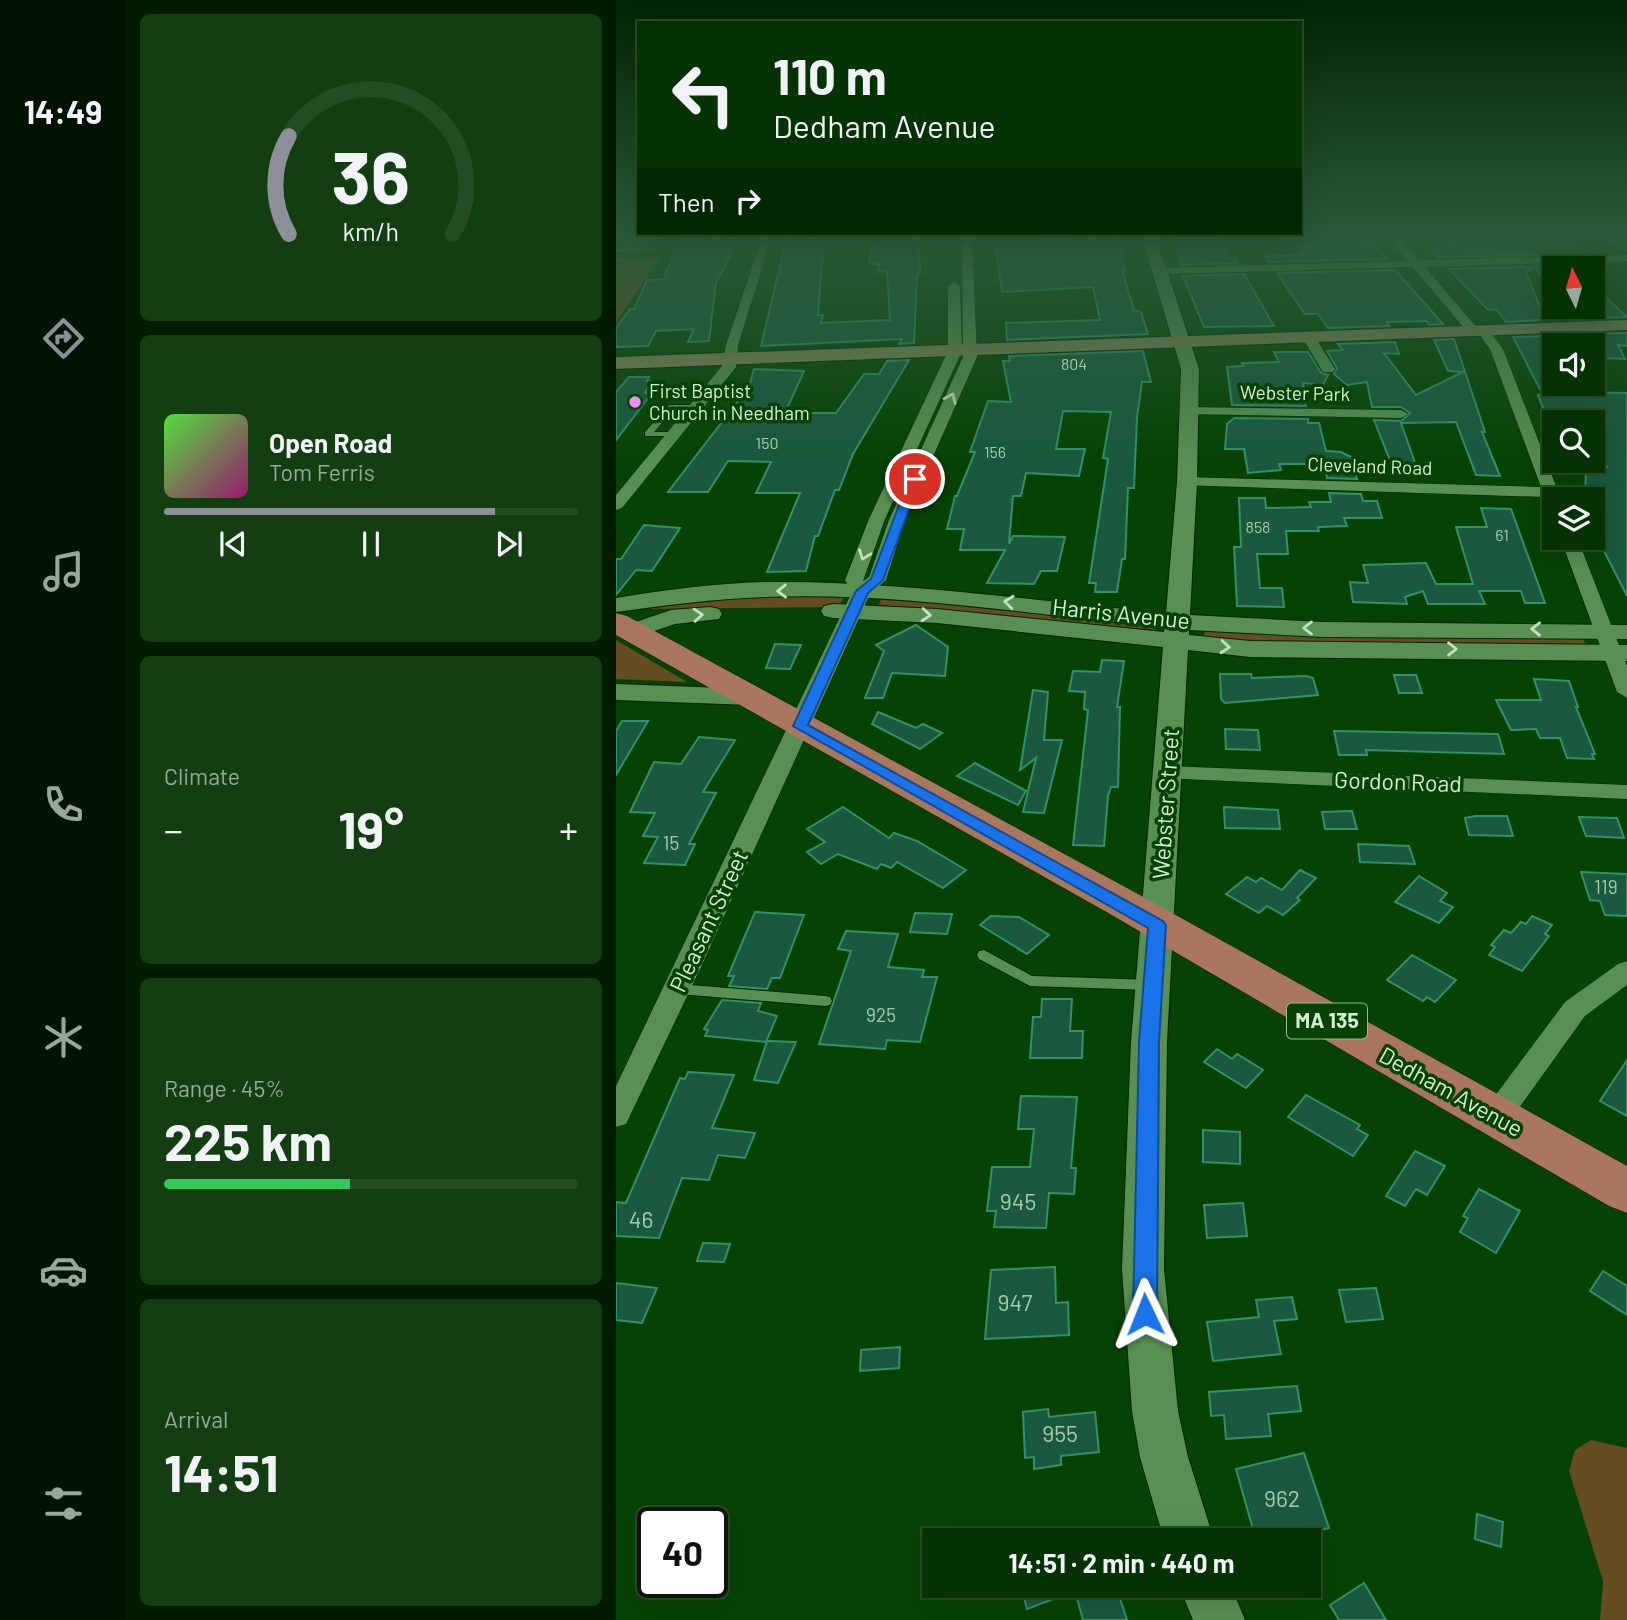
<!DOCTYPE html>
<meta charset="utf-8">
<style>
:root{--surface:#043202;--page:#123e11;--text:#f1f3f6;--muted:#97aa99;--line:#254d24;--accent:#8c9099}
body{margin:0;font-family:Barlow,sans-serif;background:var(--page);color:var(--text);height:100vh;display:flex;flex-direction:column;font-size:26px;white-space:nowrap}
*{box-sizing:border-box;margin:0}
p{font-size:23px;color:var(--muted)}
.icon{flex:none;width:38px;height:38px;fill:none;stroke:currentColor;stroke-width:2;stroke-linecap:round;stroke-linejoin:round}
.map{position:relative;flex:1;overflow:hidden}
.details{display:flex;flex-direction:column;gap:14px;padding:14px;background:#021c01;width:490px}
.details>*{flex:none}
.top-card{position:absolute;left:21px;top:21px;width:665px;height:214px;border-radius:0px;box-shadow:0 7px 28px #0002,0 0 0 2px var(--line);background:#043202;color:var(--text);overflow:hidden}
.needle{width:46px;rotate:355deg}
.tools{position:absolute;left:926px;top:256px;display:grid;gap:14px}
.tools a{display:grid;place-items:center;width:63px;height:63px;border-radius:0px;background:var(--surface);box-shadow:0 7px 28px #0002,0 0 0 2px var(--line);font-size:35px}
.speed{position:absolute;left:21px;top:1507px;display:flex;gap:14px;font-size:35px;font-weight:700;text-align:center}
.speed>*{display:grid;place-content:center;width:91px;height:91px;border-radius:50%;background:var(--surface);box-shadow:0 7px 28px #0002,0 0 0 2px var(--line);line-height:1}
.speed .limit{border:4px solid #111;border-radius:10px;background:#fff;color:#111}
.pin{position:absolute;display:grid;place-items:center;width:60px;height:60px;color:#fff;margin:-30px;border:4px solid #fff;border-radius:50%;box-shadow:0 2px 7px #0007}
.me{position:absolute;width:77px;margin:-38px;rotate:358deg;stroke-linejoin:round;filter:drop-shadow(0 0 5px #0008)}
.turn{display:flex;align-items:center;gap:24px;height:147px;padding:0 21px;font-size:32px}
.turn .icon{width:91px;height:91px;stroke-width:2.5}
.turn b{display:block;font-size:49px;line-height:60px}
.then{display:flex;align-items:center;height:66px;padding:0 21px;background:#0003;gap:14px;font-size:26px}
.big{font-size:52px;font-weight:700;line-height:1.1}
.details .card{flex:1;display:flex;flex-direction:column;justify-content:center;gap:10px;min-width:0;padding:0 24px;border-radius:10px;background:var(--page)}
.details .dial{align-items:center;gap:0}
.dial svg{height:182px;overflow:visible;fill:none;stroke:var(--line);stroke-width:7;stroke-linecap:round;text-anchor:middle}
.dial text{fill:var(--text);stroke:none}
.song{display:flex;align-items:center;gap:21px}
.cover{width:84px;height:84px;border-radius:10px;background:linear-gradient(135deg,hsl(110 70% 55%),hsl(320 70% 35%))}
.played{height:7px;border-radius:4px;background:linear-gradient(90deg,var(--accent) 80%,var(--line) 80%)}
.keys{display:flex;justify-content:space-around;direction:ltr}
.heat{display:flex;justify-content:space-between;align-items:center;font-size:38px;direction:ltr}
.charge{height:10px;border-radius:5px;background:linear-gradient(90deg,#34c759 45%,var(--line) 0)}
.trip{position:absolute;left:306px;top:1528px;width:399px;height:70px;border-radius:0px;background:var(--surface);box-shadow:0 7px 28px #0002,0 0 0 2px var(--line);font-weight:700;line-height:70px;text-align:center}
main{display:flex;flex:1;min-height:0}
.tab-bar{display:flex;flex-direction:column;width:126px;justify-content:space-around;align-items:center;background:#021401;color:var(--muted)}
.tab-bar .icon{width:49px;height:49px}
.tab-bar .on{color:var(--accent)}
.tab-bar b{font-size:32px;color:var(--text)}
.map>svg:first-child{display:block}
.green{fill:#644d21}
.building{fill:#1a593f;stroke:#329169;stroke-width:2}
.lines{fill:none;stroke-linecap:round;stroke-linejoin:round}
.service-casing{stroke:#002600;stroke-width:2}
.minor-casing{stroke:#002600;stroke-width:1}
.tertiary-casing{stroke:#002600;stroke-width:2}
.secondary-casing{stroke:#002600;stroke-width:2}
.primary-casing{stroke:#002600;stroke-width:1}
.service{fill:#589053;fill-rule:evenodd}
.minor{fill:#589053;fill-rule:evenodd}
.tertiary{fill:#589053;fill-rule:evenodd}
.secondary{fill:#818359;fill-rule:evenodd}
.primary{fill:#aa775e;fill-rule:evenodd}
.oneway{stroke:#c1e2bd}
.route{fill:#1a73e8;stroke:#114b97;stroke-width:2}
.poi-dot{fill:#ec8cfa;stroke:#064203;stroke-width:2.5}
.labels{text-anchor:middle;stroke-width:7;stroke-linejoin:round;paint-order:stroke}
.far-number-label{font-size:16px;fill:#a5cbac}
.far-poi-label{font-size:19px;fill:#d3f1d0;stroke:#064203;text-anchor:start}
.far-street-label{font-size:19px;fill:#d3f1d0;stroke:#064203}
.number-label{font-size:19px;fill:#a5cbac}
.shield{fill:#064203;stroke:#96bc92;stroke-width:2}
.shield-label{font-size:21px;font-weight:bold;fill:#d3f1d0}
.street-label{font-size:23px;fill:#d3f1d0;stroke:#064203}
.near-number-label{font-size:23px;fill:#a5cbac}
</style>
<main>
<nav class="tab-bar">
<b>14:49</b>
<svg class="icon on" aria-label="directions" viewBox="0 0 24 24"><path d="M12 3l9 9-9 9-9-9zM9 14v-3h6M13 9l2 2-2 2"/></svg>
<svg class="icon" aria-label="music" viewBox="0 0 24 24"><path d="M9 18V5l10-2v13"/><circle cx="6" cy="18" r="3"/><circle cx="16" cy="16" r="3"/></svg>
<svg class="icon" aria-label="phone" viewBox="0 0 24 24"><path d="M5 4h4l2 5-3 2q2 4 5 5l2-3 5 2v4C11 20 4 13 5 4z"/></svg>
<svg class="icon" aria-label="climate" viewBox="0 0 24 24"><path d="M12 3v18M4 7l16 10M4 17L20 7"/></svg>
<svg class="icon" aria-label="car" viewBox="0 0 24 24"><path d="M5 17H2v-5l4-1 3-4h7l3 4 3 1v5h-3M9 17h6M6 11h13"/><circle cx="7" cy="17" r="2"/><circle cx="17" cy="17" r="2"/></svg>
<svg class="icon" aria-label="filters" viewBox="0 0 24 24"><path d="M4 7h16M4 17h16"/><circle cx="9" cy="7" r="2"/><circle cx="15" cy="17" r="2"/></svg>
</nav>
<section class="details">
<div class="card dial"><svg viewBox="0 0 100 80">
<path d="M14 69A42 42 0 1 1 86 69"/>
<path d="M14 69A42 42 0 0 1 14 26" stroke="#8c9099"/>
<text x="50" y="56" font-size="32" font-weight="700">36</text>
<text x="50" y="72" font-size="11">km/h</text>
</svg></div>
<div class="card">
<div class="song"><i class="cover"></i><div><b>Open Road</b><p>Tom Ferris</p></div></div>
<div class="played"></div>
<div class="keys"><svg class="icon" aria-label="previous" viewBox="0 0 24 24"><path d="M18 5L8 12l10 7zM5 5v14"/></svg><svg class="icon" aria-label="pause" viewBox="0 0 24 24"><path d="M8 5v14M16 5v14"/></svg><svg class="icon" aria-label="next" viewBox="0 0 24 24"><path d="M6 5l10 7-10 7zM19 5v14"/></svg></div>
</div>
<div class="card"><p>Climate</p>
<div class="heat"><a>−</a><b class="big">19°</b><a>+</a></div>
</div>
<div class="card"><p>Range · 45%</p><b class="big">225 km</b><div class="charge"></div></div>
<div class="card"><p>Arrival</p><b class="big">14:51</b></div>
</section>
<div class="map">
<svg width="1011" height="1620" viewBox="0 0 1011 1620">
<rect width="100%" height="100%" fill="#064203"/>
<g class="green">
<path d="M44,257L5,315L0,323V258Z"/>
<path d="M135,596H224L227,599L224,604L214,607L30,609Z"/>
<path d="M272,597L539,626L541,630L263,605L265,599Z"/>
<path d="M594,630L965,637L970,644L690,645L588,638V633Z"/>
<path d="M0,640L71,682L0,679Z"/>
<path d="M975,1440L1011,1448V1620H984L987,1581L953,1471L959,1450Z"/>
</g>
<g class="building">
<path d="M102,237H119L113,258L100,282L93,341L72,342L78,329L40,331L32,346L0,347V328L14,309H18L31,280L48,279L62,241L101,240Z"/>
<path d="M171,237H199L195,250H207L202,315H207L205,323L274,320L271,271L263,272V264H253L256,245L303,239L304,273L301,274L298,343L283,344L286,339L145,346Z"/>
<path d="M477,237H503L508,256H505L509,270H506L518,310L525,312L532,334L391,340L390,323L484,320L477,287L386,292L379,242L478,240Z"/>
<path d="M602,237L613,258L619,257L622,263L565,265L557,238Z"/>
<path d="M720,237H742L746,242H757L770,259L653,262L649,256L688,255L682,246L706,245L703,241L723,240Z"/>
<path d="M835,239L843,247L952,245L963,254L821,257L815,251H820L809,240Z"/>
<path d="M977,265L988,274H976V268H938V296L919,267L910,272L929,320L890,322L880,309L872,310L833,269Z"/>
<path d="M779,270L827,324L813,325L811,321L771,322L773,326L712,328L702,314H689L661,273Z"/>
<path d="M628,274L658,326L588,327L567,276Z"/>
<path d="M976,284L1011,317L953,319L945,306H976Z"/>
<path d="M1011,333V346L1002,345L1009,359L986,358L977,345H969L963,334Z"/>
<path d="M935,336L939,345H932L938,356V383L954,384L957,392L1011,393V596L981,537H985L976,520V499H969L970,466L991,467L976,443V422H932L922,395H927L897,337Z"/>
<path d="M838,339L869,432H866L884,476L860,475L840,422L785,423L803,474L779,473L758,420L785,421L794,413L785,407H756L751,382L731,385L718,374L721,368L711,351L727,350L722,344L779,342L783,354L768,353L800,395L847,372L832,371L818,340Z"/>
<path d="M527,351L535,382H526L521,417L518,488H512L509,559H506L501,592H479L480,583H473L492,459L487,458L495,412L447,411L440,449H469L463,476L410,473L405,496H397L393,544L397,536L449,537L441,571H425L418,584L371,583L389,550H344L348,529H331L339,496H341L359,452H354L372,401L395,402L387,361H394L393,356Z"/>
<path d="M658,352H692L705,373L712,375L707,385L687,383L690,406L616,405L611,367L627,366L626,363L663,362Z"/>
<path d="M293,360L237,454L223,490H219L202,536H199L190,571L151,572L184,493H140L155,462L112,461L92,492H52L133,387L138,369L188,371L169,413H220L248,374H263L271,361Z"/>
<path d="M13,377H33L31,381H36L29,393H36L0,440V392Z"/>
<path d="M618,418L692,419V423H703L710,451L725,452L735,457L741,479L711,478L709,468H700L699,464H663L665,470L632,473L628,449H609L611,424Z"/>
<path d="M713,493L745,494L747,501H761L766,518H728L731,526L702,527L703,531H670L672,554H641L644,588H666L668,607L621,606L618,547H625L623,498H649L650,508L695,507L693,502H715Z"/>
<path d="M865,508L895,509L929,603H909L905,591H863L869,604H812L807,591L789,597L791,604L737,602L734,582L752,583L747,565L810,563L820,584H857L840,527H871Z"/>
<path d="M28,525L64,528L36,571L20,570L0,595V559H5Z"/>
<path d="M300,625L332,647L329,676L276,673L267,698H249L268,651L260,645Z"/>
<path d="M159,644L185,645L174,669L150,668Z"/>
<path d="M486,660L508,661L501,707H504L502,787H495L492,796L488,846L457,845L472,710L468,709L469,692L453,691L457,671L484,672Z"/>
<path d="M604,674H635L636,678L690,676L697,678L702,695L609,703L605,699Z"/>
<path d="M778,675H800L806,693H783Z"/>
<path d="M918,679L953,681L962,707H960L979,754H976L978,759L951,758L944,738H924L920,729L895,730L880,700H925Z"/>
<path d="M417,690L432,692L428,740H446L428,813L407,812L420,758L404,770Z"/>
<path d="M262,712L300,728L307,724L326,733L304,749L256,724Z"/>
<path d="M6,721H32L0,775V731Z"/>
<path d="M609,729L642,730L644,750L610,749Z"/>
<path d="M718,731L882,734L888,754L750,750L751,755H723Z"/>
<path d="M83,737L119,740L87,792L100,793L73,844H79L69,865L28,863L42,837L27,836L39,813L14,812L38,762L65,764Z"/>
<path d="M359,763L410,791L402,805L341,776Z"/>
<path d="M227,807L273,838L278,833L301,841L350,870L327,888L281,862L275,868L265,864L261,869L222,854L205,864L191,852L209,842L191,829Z"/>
<path d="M608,807L662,810L664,829L609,828Z"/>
<path d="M736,811L741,829H709L706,812Z"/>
<path d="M859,816H891L897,836L853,835L849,818Z"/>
<path d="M963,817L1001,818L1008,838L970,836Z"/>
<path d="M742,844L793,846L799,864L744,862Z"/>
<path d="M684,870L700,878L681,898L684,900L667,915L651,906L643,913L610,894L631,877L640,882L645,878L666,890Z"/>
<path d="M965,872L1011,874V916L989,915L984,901L974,900Z"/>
<path d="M803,876L831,893L824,901L837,907L823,923L779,902Z"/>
<path d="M139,912L188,915L164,978H156L151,989L113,986L118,976H112Z"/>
<path d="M299,913L336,914L331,934L294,932Z"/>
<path d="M375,916L403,917L433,935L411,954L364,925Z"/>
<path d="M916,916L936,925L929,934L933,936L906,971L873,955L879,947L875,945L888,930L895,933L905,922L910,924Z"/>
<path d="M230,931L282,934L272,967L308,970L306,977H321L304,1042L271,1040L269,1049L203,1044L235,951L222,949Z"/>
<path d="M796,955L840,980L819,1002L811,997L807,1001L771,980Z"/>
<path d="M426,999H456L454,1031H467L466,1058H414L417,1017H425Z"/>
<path d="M106,1000L145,1003L142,1011L161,1016L150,1042L89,1036L92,1030L88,1029Z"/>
<path d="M151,1041L180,1042L162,1083L138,1080Z"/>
<path d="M601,1049L616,1059L621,1054L647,1070L630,1088L588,1062Z"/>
<path d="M1011,1060V1116L984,1101Z"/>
<path d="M72,1072L118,1075L96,1128L139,1133L129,1158L102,1155L93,1180L66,1178L43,1238L0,1236V1202L10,1203L64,1078L69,1079Z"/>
<path d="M690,1095L744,1125L741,1129L752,1135L737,1156L672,1117Z"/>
<path d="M405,1096L461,1097L455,1168H460L458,1194L433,1193L430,1228L378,1227L380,1211H371L376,1167H414L418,1129H402Z"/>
<path d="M587,1130L624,1132V1164L587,1162Z"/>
<path d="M799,1151L829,1166L811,1195L800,1189L789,1206L770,1196Z"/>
<path d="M863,1189L904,1211L880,1253L844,1232L852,1218L847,1216Z"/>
<path d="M627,1203L631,1236L591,1238L588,1205Z"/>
<path d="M87,1243L114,1244L108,1262L81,1261Z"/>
<path d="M439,1267L440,1303L452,1302L453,1335L369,1339L375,1270Z"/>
<path d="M987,1271L1011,1286V1315L974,1291Z"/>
<path d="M0,1283L41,1288L26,1323L0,1320Z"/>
<path d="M760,1288L767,1319L730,1322L723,1290Z"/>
<path d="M676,1297L681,1319L658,1321L665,1354L597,1361L591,1322L643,1317L640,1300Z"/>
<path d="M284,1347L283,1368L244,1371L245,1350Z"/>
<path d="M681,1386L685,1411L652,1414L655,1436L610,1439L608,1415L595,1416L593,1392Z"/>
<path d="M432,1409L433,1417L479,1412L483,1452L445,1456V1465L418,1469V1457L409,1458L407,1412Z"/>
<path d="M688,1453L713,1528L664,1540H640L620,1469Z"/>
<path d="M861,1514L887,1522L885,1547L859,1539Z"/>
<path d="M748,1583L770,1620H723L714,1605Z"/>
<path d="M405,1586H500L511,1620H467L459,1591L411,1609Z"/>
</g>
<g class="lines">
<g class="service-casing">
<g id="service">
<path d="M0,248L39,247L42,249L39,251L0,252Z"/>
<path d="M53,405H81L85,407L81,409H58L38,432H61V436H29V432Z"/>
<path d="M368,950L416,976L536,980L541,981L543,985L541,989L536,990L414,986L363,959L361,955L363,951Z"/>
<path d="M62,984L209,996L214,997L216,1001L214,1005L209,1006L62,994L57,993L55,989L57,985Z"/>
</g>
</g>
<g class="minor-casing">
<g id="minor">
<path d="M146,237H156L122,345L120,367L6,508L0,510V495L106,366L110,345Z"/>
<path d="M346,237H356L361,357L289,520L270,580L254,594L86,965L10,1124L0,1127V1086L236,592L229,580L253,519L332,351V286L338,282L344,286L346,351L269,519L247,581L253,577L273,520L347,357Z"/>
<path d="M772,237H782L803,260L1011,255V261L809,267L862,329L871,328L887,349L945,499H938V506L932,504L928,497L565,485L563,482L571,477L925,487L874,349L862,333L853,334L797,267L545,274L539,271L545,268L791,261Z"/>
<path d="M687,334H697L719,369L717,372H707L686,337Z"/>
<path d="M573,407L785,410L792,414L785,418L568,414V408Z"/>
<path d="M944,537H961L1011,666V698L1001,692Z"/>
<path d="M553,766L1011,785V799L545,778L542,773L545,768Z"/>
<path d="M1011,961V985L969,1016L890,1126L880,1129L870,1126L865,1117L870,1108L949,1002L1002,964Z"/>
</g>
</g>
<g class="tertiary-casing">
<g id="tertiary">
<path d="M526,237H540L583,369L581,482L574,615L706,622L1011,625V639L706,637L573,630V635L634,641L1011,645V661L634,657L572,650L551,1042L548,1269L562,1411L572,1457L598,1540H548L524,1457L516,1411L506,1269L515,1042L547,647L321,623L217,618L208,616L205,611L208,606L217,604L321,609L548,632L549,627C416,615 283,592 149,597C99,599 50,605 0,612V598C51,590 102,583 153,582C286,581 418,601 550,613L561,482L565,369Z"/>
<path d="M94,607L103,609L106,614L103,619L59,624L17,638L8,636L5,631L8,626L55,610Z"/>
<path d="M0,684L134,689L143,691L147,697L143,703L134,705L0,700Z"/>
<path d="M563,1586H615L629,1620H577Z"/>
</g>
</g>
<g class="secondary-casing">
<path id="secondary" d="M1011,320V330L0,369V357Z"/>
</g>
<g class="primary-casing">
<path id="primary" d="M0,613L11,616L522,894L1011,1166V1213L993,1206L494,914L0,635Z"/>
</g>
<use href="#service" class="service"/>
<use href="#minor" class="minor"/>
<use href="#tertiary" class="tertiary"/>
<use href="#secondary" class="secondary"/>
<use href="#primary" class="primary"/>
</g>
<defs><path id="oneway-chevron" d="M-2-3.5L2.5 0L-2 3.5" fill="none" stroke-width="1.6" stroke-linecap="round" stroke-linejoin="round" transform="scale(1.75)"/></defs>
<g class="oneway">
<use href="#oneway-chevron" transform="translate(335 398) rotate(-66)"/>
<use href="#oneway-chevron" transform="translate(248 555) rotate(110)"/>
<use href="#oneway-chevron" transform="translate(166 591) rotate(179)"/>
<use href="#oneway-chevron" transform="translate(393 602) rotate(-174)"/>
<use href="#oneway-chevron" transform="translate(82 615) rotate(-4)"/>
<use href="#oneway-chevron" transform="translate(310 615) rotate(5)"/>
<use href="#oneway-chevron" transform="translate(692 628) rotate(-180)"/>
<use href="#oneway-chevron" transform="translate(920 629) rotate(-179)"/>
<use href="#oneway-chevron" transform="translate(609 647) rotate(5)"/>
<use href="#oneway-chevron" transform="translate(836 649)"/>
</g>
<linearGradient id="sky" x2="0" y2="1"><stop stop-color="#032402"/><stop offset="0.51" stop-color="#2a5a39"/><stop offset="1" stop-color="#2a5a39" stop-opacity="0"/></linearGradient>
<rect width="1011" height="463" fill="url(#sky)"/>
<path class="route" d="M299,476L304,479L267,580L252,593L192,725L547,921L550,925L543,1042L541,1314L537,1322L529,1325L521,1322L517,1314L523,1042L532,928L177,726L240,591L255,579L293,479Z"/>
<circle class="poi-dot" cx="19" cy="402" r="7"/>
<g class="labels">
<g class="far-number-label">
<text x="458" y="370">804</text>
<text x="151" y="449">150</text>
<text x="379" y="458">156</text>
<text x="642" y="533">858</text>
<text x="886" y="541">61</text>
</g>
<g class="far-poi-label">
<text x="33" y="398">First Baptist<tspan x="33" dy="22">Church in Needham</tspan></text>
</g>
<g class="far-street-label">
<text transform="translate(679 393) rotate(1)" y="7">Webster Park</text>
<text transform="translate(754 466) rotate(2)" y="7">Cleveland Road</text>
</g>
<g class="number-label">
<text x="55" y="850">15</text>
<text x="990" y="894">119</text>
<text x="265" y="1022">925</text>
</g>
<rect class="shield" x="671" y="1003.5" width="80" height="35" rx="5"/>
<g class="shield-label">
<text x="711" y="1028">MA 135</text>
</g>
<g class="street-label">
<text transform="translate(505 614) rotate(6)" y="8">Harris Avenue</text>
<text transform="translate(782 782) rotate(2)" y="8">Gordon Road</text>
<text transform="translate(550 804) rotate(-86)" y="8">Webster Street</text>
<text transform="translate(93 921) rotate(-65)" y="8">Pleasant Street</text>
<text transform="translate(835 1092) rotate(29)" y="8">Dedham Avenue</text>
</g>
<g class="near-number-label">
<text x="402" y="1210">945</text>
<text x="25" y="1228">46</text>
<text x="399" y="1311">947</text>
<text x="444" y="1442">955</text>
<text x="666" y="1507">962</text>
</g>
</g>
</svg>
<div class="tools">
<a><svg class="needle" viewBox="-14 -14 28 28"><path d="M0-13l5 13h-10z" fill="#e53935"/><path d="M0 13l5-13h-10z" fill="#97aa99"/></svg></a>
<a><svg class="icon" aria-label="sound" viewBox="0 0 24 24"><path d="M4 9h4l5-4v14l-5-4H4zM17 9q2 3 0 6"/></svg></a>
<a><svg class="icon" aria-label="search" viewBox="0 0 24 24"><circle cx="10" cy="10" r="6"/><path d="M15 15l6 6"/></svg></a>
<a><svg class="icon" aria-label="layers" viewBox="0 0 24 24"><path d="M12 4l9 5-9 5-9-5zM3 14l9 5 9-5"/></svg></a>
</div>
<div class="speed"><div class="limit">40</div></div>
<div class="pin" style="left:299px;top:479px;background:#d93025"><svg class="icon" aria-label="arrive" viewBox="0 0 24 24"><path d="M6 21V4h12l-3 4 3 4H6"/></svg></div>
<svg class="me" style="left:529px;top:1314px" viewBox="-20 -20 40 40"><path d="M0-17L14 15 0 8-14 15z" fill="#1a73e8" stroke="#fff" stroke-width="4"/></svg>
<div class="trip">14:51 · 2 min · 440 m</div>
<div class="top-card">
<div class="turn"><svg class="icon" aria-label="left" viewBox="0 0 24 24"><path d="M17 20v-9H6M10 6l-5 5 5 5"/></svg><div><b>110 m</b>Dedham Avenue</div></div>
<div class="then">Then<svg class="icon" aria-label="right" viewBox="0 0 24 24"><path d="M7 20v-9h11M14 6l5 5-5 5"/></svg></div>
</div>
</div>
</main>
